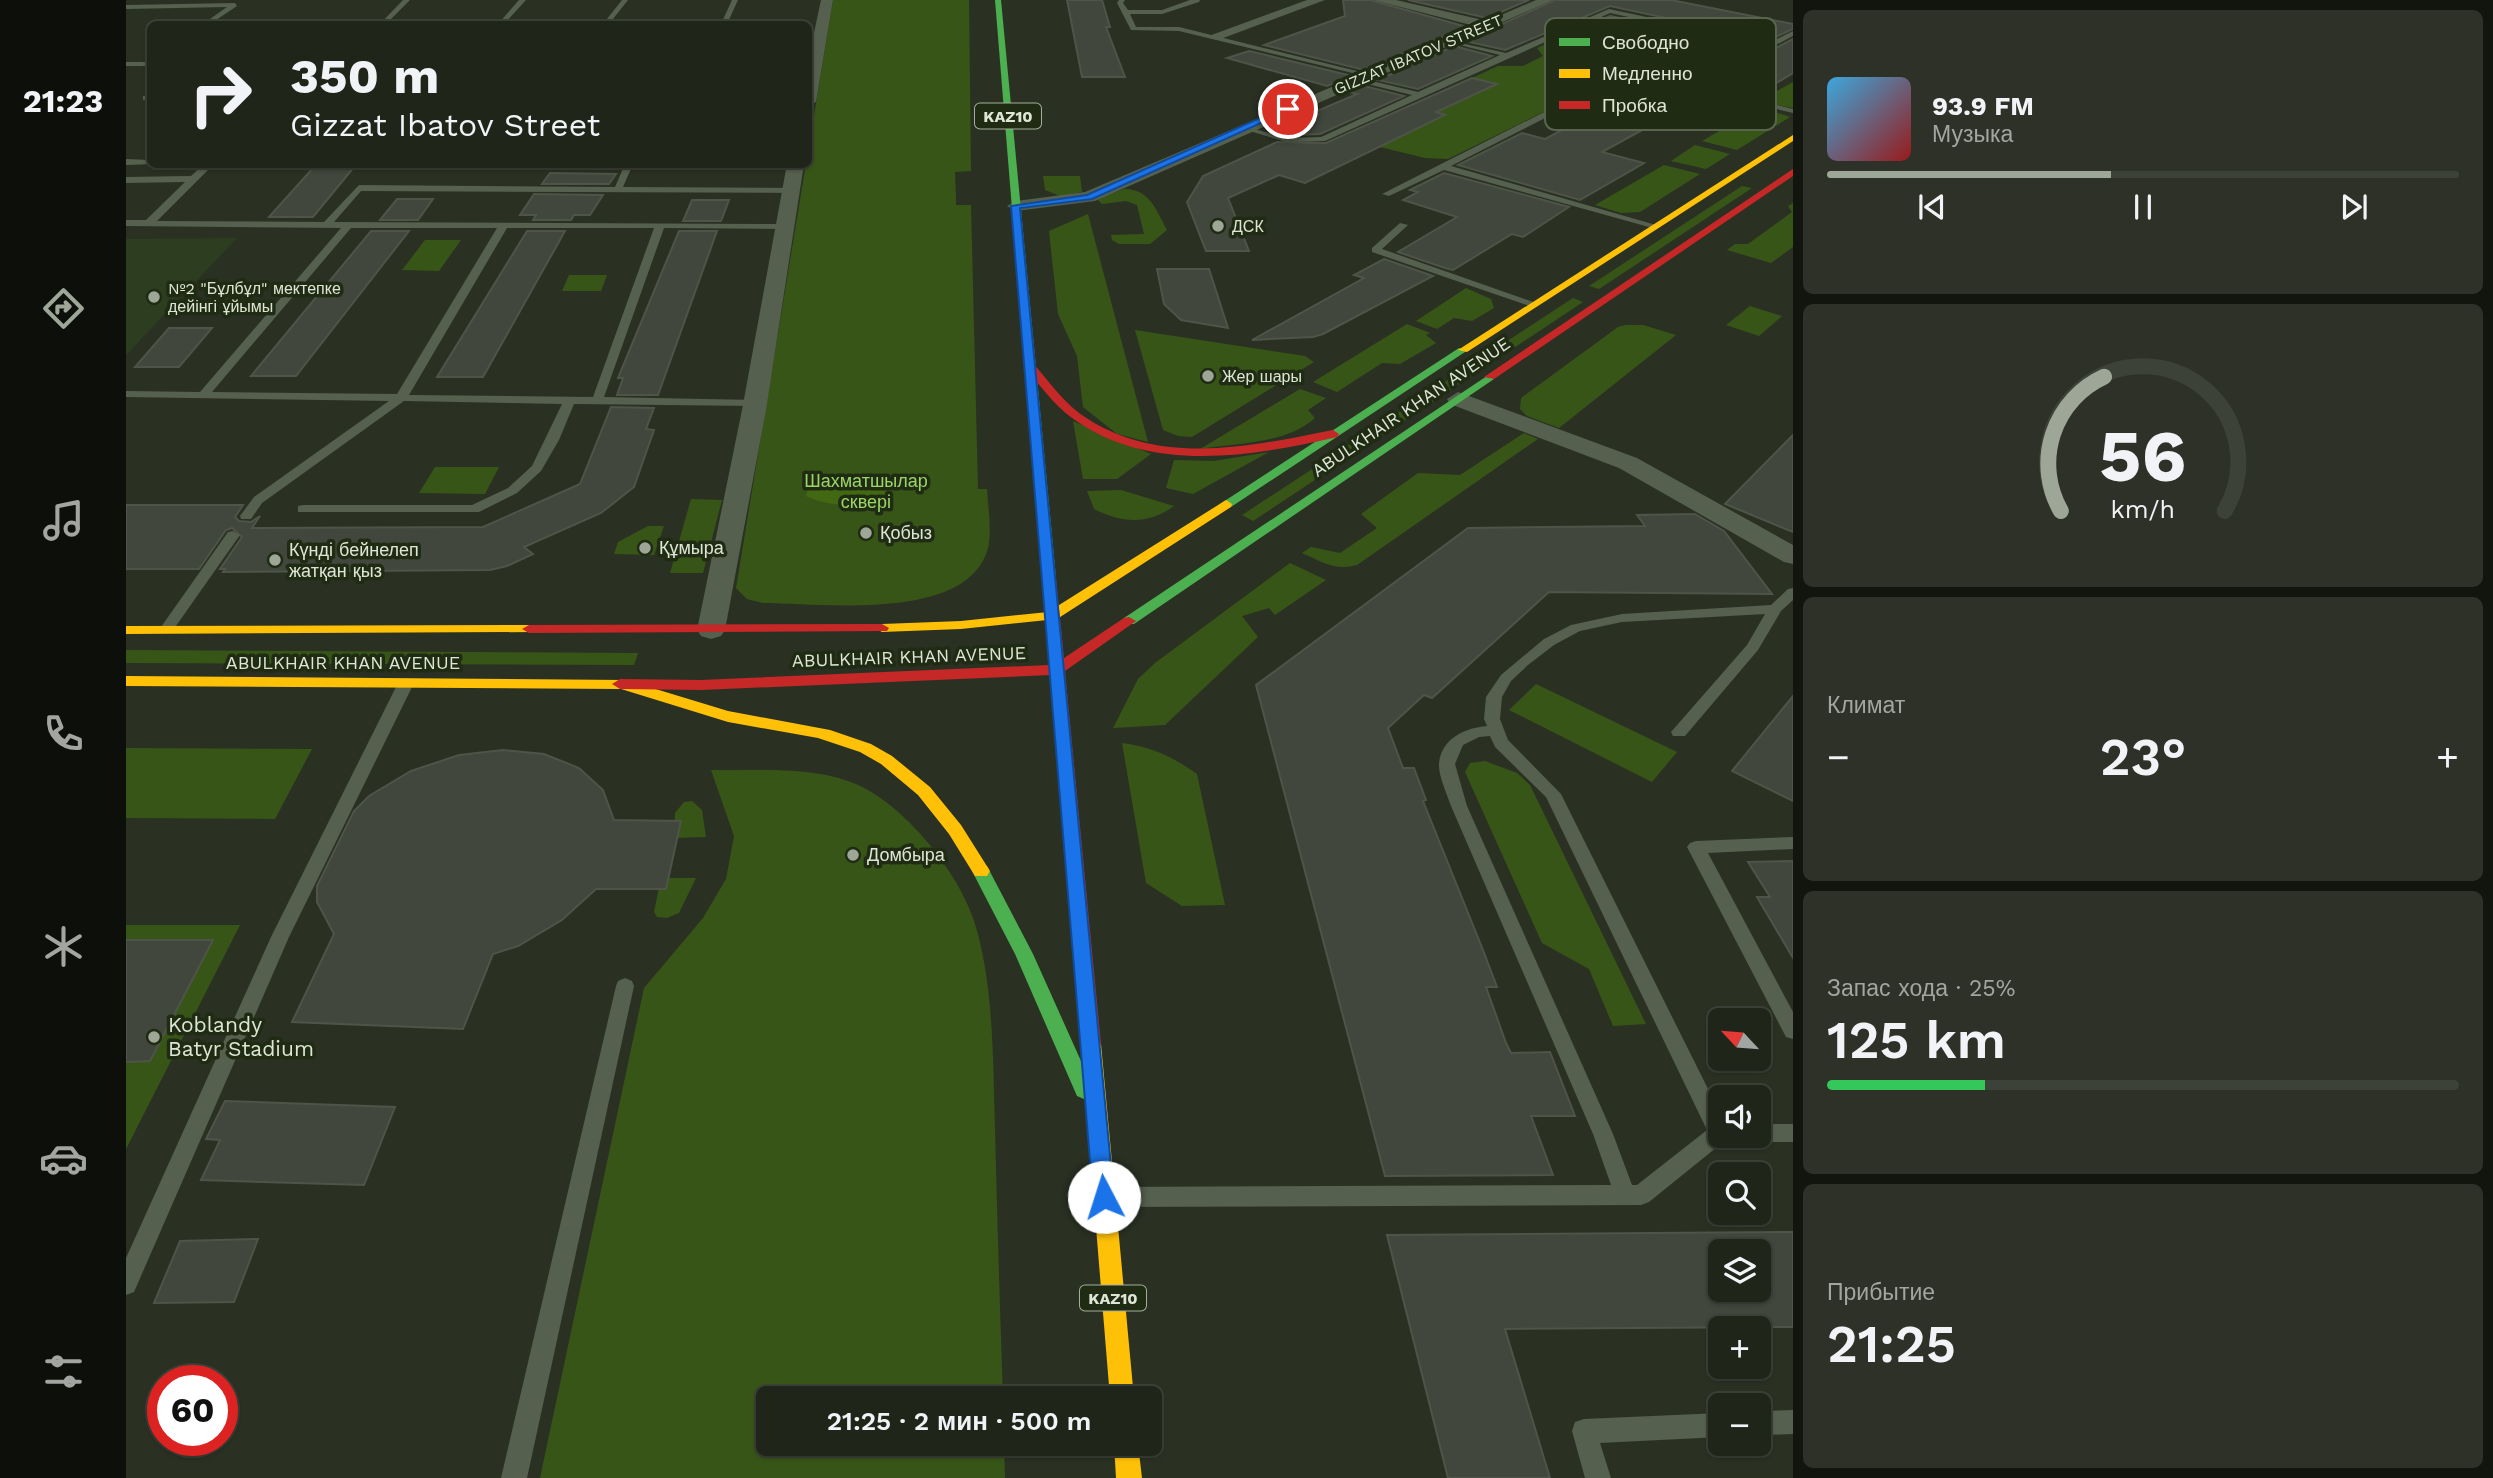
<!DOCTYPE html>
<html lang="ru">
<meta charset="utf-8">
<style>
:root{--surface:#20251a;--page:#2d3127;--text:#f1f3f6;--muted:#a2a5a2;--line:#3d4239;--accent:#9ea797}
body{margin:0;font-family:"Work Sans",sans-serif;background:var(--page);color:var(--text);height:100vh;display:flex;flex-direction:column;font-size:26px;white-space:nowrap}
*{box-sizing:border-box;margin:0}
p{font-size:23px;color:var(--muted)}
.icon{flex:none;width:38px;height:38px;fill:none;stroke:currentColor;stroke-width:2;stroke-linecap:round;stroke-linejoin:round}
.map{position:relative;flex:1;overflow:hidden}
.sheet{display:flex;flex-direction:column;gap:10px;padding:10px;background:#12140e;width:700px}
.sheet>*{flex:none}
.banner{position:absolute;left:21px;top:21px;width:665px;height:147px;border-radius:10px;box-shadow:0 2px 5px #0004,0 0 0 2px var(--line);background:#20251a;color:var(--text);overflow:hidden}
.needle{width:46px;rotate:296deg}
.controls{position:absolute;left:1582px;top:1008px;display:grid;gap:14px}
.controls a{display:grid;place-items:center;width:63px;height:63px;border-radius:10px;background:var(--surface);box-shadow:0 2px 5px #0004,0 0 0 2px var(--line);font-size:35px}
.speed{position:absolute;left:21px;top:1365px;display:flex;gap:14px;font-size:35px;font-weight:700;text-align:center}
.speed>*{display:grid;place-content:center;width:91px;height:91px;border-radius:50%;background:var(--surface);box-shadow:0 2px 5px #0004,0 0 0 2px var(--line);line-height:1}
.speed .limit{border:10px solid #d22;background:#fff;color:#111}
.pin{position:absolute;display:grid;place-items:center;width:60px;height:60px;color:#fff;margin:-30px;border:4px solid #fff;border-radius:50%;box-shadow:0 2px 7px #0007}
.me{position:absolute;width:77px;margin:-38px;rotate:355deg;stroke-linejoin:round;filter:drop-shadow(0 0 5px #0008)}
.turn{display:flex;align-items:center;gap:24px;height:147px;padding:0 28px;font-size:32px}
.turn .icon{width:91px;height:91px;stroke-width:2.5}
.turn b{display:block;font-size:49px;line-height:60px}
.big{font-size:52px;font-weight:600;line-height:1.1}
.sheet .widget{flex:1;display:flex;flex-direction:column;justify-content:center;gap:10px;min-width:0;padding:0 24px;border-radius:10px;background:var(--page)}
.sheet .dial{align-items:center;gap:0}
.dial svg{height:182px;overflow:visible;fill:none;stroke:var(--line);stroke-width:7;stroke-linecap:round;text-anchor:middle}
.dial text{fill:var(--text);stroke:none}
.song{display:flex;align-items:center;gap:21px}
.cover{width:84px;height:84px;border-radius:10px;background:linear-gradient(135deg,hsl(200 70% 55%),hsl(0 70% 35%))}
.played{height:7px;border-radius:4px;background:linear-gradient(90deg,var(--accent) 45%,var(--line) 45%)}
.keys{display:flex;justify-content:space-around;direction:ltr}
.heat{display:flex;justify-content:space-between;align-items:center;font-size:38px;direction:ltr}
.charge{height:10px;border-radius:5px;background:linear-gradient(90deg,#34c759 25%,var(--line) 0)}
.trip{position:absolute;left:630px;top:1386px;width:406px;height:70px;border-radius:10px;background:var(--surface);box-shadow:0 2px 5px #0004,0 0 0 2px var(--line);font-weight:600;line-height:70px;text-align:center}
main{display:flex;flex:1;min-height:0}
.tabs{display:flex;flex-direction:column;width:126px;justify-content:space-around;align-items:center;background:#0d0f0a;color:var(--muted)}
.tabs .icon{width:49px;height:49px}
.tabs .selected{color:var(--accent)}
.tabs b{font-size:32px;color:var(--text)}
.map>svg:first-child{display:block}
.built{fill:#2d3d20}
.green{fill:#385518}
.water{fill:#426812}
.building{fill:#41473c;stroke:#4e5448;stroke-width:2;fill-rule:evenodd}
.lines{fill:none;stroke-linecap:round;stroke-linejoin:round}
.lane{fill:#56604e;fill-rule:evenodd}
.street{fill:#56604e;fill-rule:evenodd}
.fast{fill:#4caf50;fill-rule:evenodd}
.slow{fill:#ffc107;fill-rule:evenodd}
.jam{fill:#c62828;fill-rule:evenodd}
.route{fill:#1a73e8;stroke:#114b97;stroke-width:2}
.poi-dot{fill:#9ea797;stroke:#1f2c13;stroke-width:2.5}
.labels{text-anchor:middle;stroke-width:7;stroke-linejoin:round;paint-order:stroke}
.far-street-label{font-size:16px;fill:#dde6d6;stroke:#1f2c13}
.shield{fill:#1f2c13;stroke:#a4ae9c;stroke-width:2}
.shield-label{font-size:16px;font-weight:bold;fill:#dde6d6}
.far-poi-label{font-size:16px;fill:#dde6d6;stroke:#1f2c13;text-anchor:start}
.street-label{font-size:18px;fill:#dde6d6;stroke:#1f2c13}
.park-label{font-size:18px;fill:#9cd565;stroke:#1f2c13}
.poi-label{font-size:18px;fill:#dde6d6;stroke:#1f2c13;text-anchor:start}
.near-poi-label{font-size:21px;fill:#dde6d6;stroke:#1f2c13;text-anchor:start}
.key{fill:#1f2c13;stroke:#58644e;stroke-width:2}
.key-label{font-size:19px;fill:#dde6d6}
</style>
<main>
<nav class="tabs">
<b>21:23</b>
<svg class="icon selected" aria-label="directions" viewBox="0 0 24 24"><path d="M12 3l9 9-9 9-9-9zM9 14v-3h6M13 9l2 2-2 2"/></svg>
<svg class="icon" aria-label="music" viewBox="0 0 24 24"><path d="M9 18V5l10-2v13"/><circle cx="6" cy="18" r="3"/><circle cx="16" cy="16" r="3"/></svg>
<svg class="icon" aria-label="phone" viewBox="0 0 24 24"><path d="M5 4h4l2 5-3 2q2 4 5 5l2-3 5 2v4C11 20 4 13 5 4z"/></svg>
<svg class="icon" aria-label="climate" viewBox="0 0 24 24"><path d="M12 3v18M4 7l16 10M4 17L20 7"/></svg>
<svg class="icon" aria-label="car" viewBox="0 0 24 24"><path d="M5 17H2v-5l4-1 3-4h7l3 4 3 1v5h-3M9 17h6M6 11h13"/><circle cx="7" cy="17" r="2"/><circle cx="17" cy="17" r="2"/></svg>
<svg class="icon" aria-label="filters" viewBox="0 0 24 24"><path d="M4 7h16M4 17h16"/><circle cx="9" cy="7" r="2"/><circle cx="15" cy="17" r="2"/></svg>
</nav>
<div class="map">
<svg width="1667" height="1478" viewBox="0 0 1667 1478">
<rect width="100%" height="100%" fill="#2a3123"/>
<path class="built" d="M111,238L0,355V239Z"/>
<g class="green">
<path d="M707,0H843L845,171L829,172L830,200V205H845L852,489H861C862,507 866,531 862,548C842,623 695,603 637,603L621,599L610,588Z"/>
<path d="M1503,17L1614,41L1620,46L1566,76L1508,63L1541,46L1500,37L1455,60L1498,72L1322,159L1299,158L1250,146L1205,143L1372,66H1397L1417,56L1411,48L1478,18Z"/>
<path d="M1667,82V108L1633,101Z"/>
<path d="M1634,107L1664,117L1611,150L1576,141Z"/>
<path d="M1569,145L1604,154L1580,169L1545,161Z"/>
<path d="M1538,165L1574,174L1514,212L1495,213L1469,205Z"/>
<path d="M917,176H954L956,192L934,196L919,190Z"/>
<path d="M1616,186L1626,188L1473,289L1463,286Z"/>
<path d="M998,189C1024,189 1030,210 1041,230L1024,244H993L986,240L985,235L1018,234L1011,205L1000,201L976,204L971,199Z"/>
<path d="M1667,203V247L1645,263L1601,250L1609,244H1622L1666,212L1662,206Z"/>
<path d="M962,214L1022,442L991,434L957,407L951,356L932,314L923,231Z"/>
<path d="M299,240H335L313,271L276,270Z"/>
<path d="M443,275H481L475,291H436Z"/>
<path d="M1340,288L1365,299L1368,308L1346,321L1328,318L1311,329L1290,321Z"/>
<path d="M1447,298L1457,302L1127,521L1116,515Z"/>
<path d="M1624,306L1656,316L1633,336L1600,325Z"/>
<path d="M1281,324L1304,333L1300,335L1310,343L1274,364L1256,363L1211,392L1187,382Z"/>
<path d="M1500,325H1517L1550,335L1433,428L1401,416L1394,409L1395,398L1492,327Z"/>
<path d="M1009,330L1179,356L1188,362L1066,437L1052,436L1037,430Z"/>
<path d="M1174,389L1200,398L1182,410L1189,418C1160,444 1111,443 1074,449Z"/>
<path d="M947,421L1025,454L991,479H957Z"/>
<path d="M1398,433L1412,439L1231,565C1209,571 1196,562 1176,553L1185,547L1214,553L1251,528L1235,514L1292,473L1334,475Z"/>
<path d="M1143,452L1067,494L1040,488L1048,460L1088,461Z"/>
<path d="M309,467H373L359,494L293,493Z"/>
<path d="M995,490L1048,506C1023,525 995,523 968,509L961,491Z"/>
<path d="M565,499L596,500L577,573H544Z"/>
<path d="M522,526H538L528,555L488,554L492,542Z"/>
<path d="M1164,563L1200,580L1149,615L1143,608L1116,616L1132,637L1039,725L987,728L1012,679L1029,663Z"/>
<path d="M0,650L512,653L508,665L0,663Z"/>
<path d="M1410,684L1551,752L1526,782L1383,710Z"/>
<path d="M996,743C1026,747 1047,757 1071,774L1099,905L1056,906L1020,883Z"/>
<path d="M0,748L186,749L149,819L0,818Z"/>
<path d="M1359,761L1391,773L1404,785L1520,1024L1487,1026L1463,969L1416,943L1339,772L1344,763Z"/>
<path d="M585,770C629,771 679,766 722,781C773,798 830,868 847,918C868,979 867,1064 869,1128C871,1218 874,1308 877,1398H642V1444H878L879,1478H414L518,988L577,918L600,879L608,836Z"/>
<path d="M566,801L576,810L580,837L548,838L549,813L558,802Z"/>
<path d="M535,878H570L553,913L541,918L531,917L528,912Z"/>
<path d="M0,925H114L0,1149Z"/>
</g>
<path class="water" d="M702,478H748L760,486V496C736,507 704,508 680,496L682,486Z"/>
<g class="building">
<path d="M941,0H976L984,27H980L999,77H956Z"/>
<path d="M1217,0H1244L1341,27L1238,70L1138,45L1219,16Z"/>
<path d="M1282,0H1403L1361,18Z"/>
<path d="M1429,0H1545L1667,24V29L1643,40L1484,6L1379,50L1339,41Z"/>
<path d="M1484,16L1630,47L1565,81L1522,72L1582,42L1475,20Z"/>
<path d="M1667,39V73L1637,91L1602,83L1592,88L1579,85Z"/>
<path d="M1328,46L1366,56L1292,89L1252,80Z"/>
<path d="M1123,51L1226,76L1201,86L1101,58Z"/>
<path d="M1346,78L1371,84L1310,112L1319,115L1179,183L1153,175L1102,198L1123,251H1080L1061,202L1077,176L1151,142L1200,143Z"/>
<path d="M1510,78L1580,95L1476,152L1518,163L1454,200L1332,165L1396,133L1419,139L1509,92L1490,88Z"/>
<path d="M1238,86L1278,96L1194,134L1165,135L1174,131L1156,126L1231,94L1223,92Z"/>
<path d="M228,167L187,217H143L187,168Z"/>
<path d="M424,173L490,174L483,184H416Z"/>
<path d="M1318,173L1443,207L1397,237L1386,234L1327,270L1319,268L1272,252L1331,217L1277,200L1292,192L1284,190Z"/>
<path d="M408,194L477,195L464,215H448L445,220H407L410,215H394Z"/>
<path d="M271,199H307L292,220H254Z"/>
<path d="M566,200H603L595,221H557Z"/>
<path d="M245,231H283L170,376H125Z"/>
<path d="M401,231H439L357,377H311Z"/>
<path d="M553,231H591L532,395H491L497,378H492Z"/>
<path d="M1258,259L1307,276L1197,334L1187,337L1126,340L1238,278L1228,275Z"/>
<path d="M1031,269H1083L1102,328L1055,320L1038,304Z"/>
<path d="M43,328H86L53,367H9Z"/>
<path d="M485,407L528,408L520,429L528,430L508,487L475,513L398,547L407,554L381,566L364,570L97,572L99,569H94L116,537L106,528L100,530L73,569H0V505H117L109,517L113,521L125,522L134,516L126,528L357,527L454,484Z"/>
<path d="M1667,435V532L1599,504Z"/>
<path d="M1569,514L1598,531L1646,594L1423,592L1306,698L1298,695L1262,728L1277,768H1288L1300,800L1297,801L1357,950L1371,987H1360L1380,1043L1385,1053L1424,1052L1449,1116H1405L1427,1175L1259,1176L1130,685L1342,528L1519,526L1511,515Z"/>
<path d="M1667,696V801L1606,771Z"/>
<path d="M377,750L418,754L453,768L477,790L488,820L555,821L540,889H470L436,920L392,946L367,954L337,1029L166,1022L208,934L191,902V886L228,811L243,796L285,771L333,755Z"/>
<path d="M1667,861V958L1631,897H1644L1622,862Z"/>
<path d="M0,940H87L24,1061L0,1062Z"/>
<path d="M99,1101L269,1107L238,1185L75,1180L94,1140L80,1139Z"/>
<path d="M1667,1232V1327L1379,1329L1424,1478H1322L1261,1235ZM1594,1251H1633V1290H1594Z"/>
<path d="M132,1239L108,1302L28,1303L54,1241Z"/>
</g>
<g class="lines">
<g class="lane">
<path d="M277,0H284L260,24H254Z"/>
<path d="M393,0H400L378,24H372Z"/>
<path d="M496,0H502L483,24H477Z"/>
<path d="M606,0H612L601,24H595Z"/>
<path d="M993,0H999L997,3L1002,10H1036L1064,0H1074L1073,2L1036,14H1004L1010,27H1053L1247,75L1243,77L1053,31L1005,30L991,3Z"/>
<path d="M109,3L111,6L84,24H77L101,7L0,9V5Z"/>
<path d="M1483,9L1643,43L1667,31V36L1572,86L1667,109V113L1505,74L1325,166L1530,225V229L1318,170L1263,196L1256,194L1501,70L1565,84L1638,46L1484,13L1199,141L1160,142L1114,128L1118,126L1160,138L1195,137L1286,95L1229,81V77L1292,92L1374,55L1321,42V40L1380,53Z"/>
<rect x="0" y="62" width="24" height="4"/>
<rect x="17" y="96" width="7" height="4"/>
<path d="M0,159L24,160V164H27L0,165Z"/>
<path d="M78,164H88L31,221L198,222L233,185L489,187L499,164H507L497,187L669,188L670,190L666,193L235,191L208,222L662,224L664,226L659,229L538,228L478,397L630,400L636,403L630,406L448,404L433,440L415,471L391,493L353,512H172V506L177,505H346L382,488L406,466L436,404L278,401L136,503L125,519H115L114,516L128,497L263,401L0,397V391L74,392L215,228L0,226V220H20L59,182L0,183V177L65,176ZM225,228H371L271,394L86,392ZM381,228H528L467,397L283,395Z"/>
<path d="M1274,223L1282,225L1256,249L1413,304L1404,306L1246,252V248Z"/>
<path d="M107,531L114,535L45,633H35L33,630L35,627L102,532Z"/>
<path d="M1667,588V600L1655,611L1632,650L1559,736H1547L1545,732L1621,645L1639,614L1496,622L1454,631L1428,645L1402,665L1385,681L1376,697L1374,719L1382,740L1435,794L1594,1113V1136H1603L1601,1139L1523,1202L1515,1205L983,1207L975,1204L972,1197L975,1190L983,1187L1485,1185L1467,1134L1325,806C1321,794 1312,775 1313,763C1316,738 1339,728 1361,726L1358,719L1360,697L1375,675L1418,639L1445,625L1496,614L1645,605L1662,589ZM1364,736L1369,747L1420,797L1581,1130L1511,1185H1506L1487,1134L1341,806L1329,764L1337,745L1353,737Z"/>
<path d="M280,678L288,683L163,937L8,1292L0,1295V1258L145,937L272,683Z"/>
<path d="M1667,837V849L1582,853L1667,1012V1039L1660,1037L1561,847L1564,843L1570,841Z"/>
<path d="M499,978L506,981L508,986L401,1478H375L490,986L492,981Z"/>
<path d="M1633,1124H1667V1142H1633L1626,1140L1624,1136H1633Z"/>
<path d="M1667,1410V1434L1633,1435V1411Z"/>
<path d="M1594,1413V1437L1474,1443L1485,1478H1459L1446,1431L1449,1422L1458,1419Z"/>
</g>
<g class="street">
<path d="M695,0H707L690,102L682,106V61Z"/>
<path d="M1181,0H1199L1092,40L1080,37Z"/>
<path d="M1247,0H1270L1361,21L1410,0H1427L969,201L890,211L881,206L890,201L959,192L1349,26Z"/>
<path d="M661,164H678L640,410L599,630L595,636L585,639L575,636L571,630L616,410Z"/>
<path d="M1332,392L1511,458L1667,545V564L1658,562L1493,468L1324,404L1321,399Z"/>
</g>
<g class="fast">
<path d="M869,0H875L930,578L923,582L916,578Z"/>
<path d="M1333,348L1342,350L1105,507H1095L1094,504Z"/>
<path d="M1364,374L1368,375V379L1008,624H998L996,621L998,618Z"/>
<path d="M855,864L861,866L907,954L968,1090L965,1096L958,1099L951,1096L889,954L846,871L849,866Z"/>
</g>
<g class="slow">
<path d="M1667,135V141L1341,352L1332,350Z"/>
<path d="M1100,500L1106,504L1105,507L931,619L835,629L756,632L749,628L756,624L835,621L922,612Z"/>
<path d="M403,625L408,626L410,629L408,632L0,634V626Z"/>
<path d="M0,676L500,680L602,711L704,730L745,744L766,756L804,787L835,825L864,871L861,876H849L823,834L792,795L755,764L734,752L692,738L602,722L495,689L0,686Z"/>
<path d="M965,1036L972,1038L975,1044L1008,1398H984L955,1044L958,1038Z"/>
<path d="M988,1444H1012L1016,1478H990Z"/>
</g>
<g class="jam">
<path d="M1667,169V176L1368,379L1358,377Z"/>
<path d="M898,362H906C921,379 935,399 953,413C1029,468 1122,447 1207,430L1213,434L1211,437C1124,457 1023,474 946,418C927,404 913,384 898,366Z"/>
<path d="M923,574L930,578L938,658L998,618L1003,617L1010,621L939,671L975,1044L972,1050L965,1052L958,1050L955,1044L924,675L575,690L494,689L486,684L494,679L575,680L923,665L916,578Z"/>
<path d="M756,624L763,628L761,631L403,633L396,629L403,625Z"/>
</g>
</g>
<path class="route" d="M1159,107L1166,109L966,199L894,208L988,1197L985,1205L978,1208L970,1205L967,1197L885,206L961,195Z"/>
<g class="poi-dot">
<circle cx="1092" cy="226" r="7"/>
<circle cx="28" cy="297" r="7"/>
<circle cx="1082" cy="376" r="7"/>
<circle cx="740" cy="533" r="7"/>
<circle cx="519" cy="548" r="7"/>
<circle cx="149" cy="560" r="7"/>
<circle cx="727" cy="855" r="7"/>
<circle cx="28" cy="1037" r="7"/>
</g>
<g class="labels">
<g class="far-street-label">
<text transform="translate(1292 54) rotate(-23)" y="6">GIZZAT IBATOV STREET</text>
</g>
<g class="shield">
<rect x="849" y="103.5" width="66" height="25" rx="5"/>
<rect x="954" y="1285.5" width="66" height="25" rx="5"/>
</g>
<g class="shield-label">
<text x="882" y="122">KAZ10</text>
<text x="987" y="1304">KAZ10</text>
</g>
<g class="far-poi-label">
<text x="1106" y="232">ДСК</text>
<text x="42" y="294">№2 "Бұлбұл" мектепке<tspan x="42" dy="18">дейінгі ұйымы</tspan></text>
<text x="1096" y="382">Жер шары</text>
</g>
<g class="street-label">
<text transform="translate(1285 407) rotate(-34)" y="6">ABULKHAIR KHAN AVENUE</text>
<text transform="translate(783 657) rotate(-2)" y="6">ABULKHAIR KHAN AVENUE</text>
<text x="217" y="669">ABULKHAIR KHAN AVENUE</text>
</g>
<g class="park-label">
<text x="740" y="487">Шахматшылар<tspan x="740" dy="21">сквері</tspan></text>
</g>
<g class="poi-label">
<text x="754" y="539">Қобыз</text>
<text x="533" y="554">Құмыра</text>
<text x="163" y="556">Күнді бейнелеп<tspan x="163" dy="21">жатқан қыз</tspan></text>
<text x="741" y="861">Домбыра</text>
</g>
<g class="near-poi-label">
<text x="42" y="1032">Koblandy<tspan x="42" dy="24">Batyr Stadium</tspan></text>
</g>
</g>
<rect x="1419" y="18" width="231" height="112" rx="10" class="key"/>
<rect x="1433" y="38" width="31" height="8" fill="#4caf50"/>
<rect x="1433" y="69" width="31" height="9" fill="#ffc107"/>
<rect x="1433" y="101" width="31" height="8" fill="#c62828"/>
<g class="key-label">
<text x="1476" y="49">Свободно</text>
<text x="1476" y="80">Медленно</text>
<text x="1476" y="112">Пробка</text>
</g>
</svg>
<div class="controls">
<a><svg class="needle" viewBox="-14 -14 28 28"><path d="M0-13l5 13h-10z" fill="#e53935"/><path d="M0 13l5-13h-10z" fill="#a2a5a2"/></svg></a>
<a><svg class="icon" aria-label="sound" viewBox="0 0 24 24"><path d="M4 9h4l5-4v14l-5-4H4zM17 9q2 3 0 6"/></svg></a>
<a><svg class="icon" aria-label="search" viewBox="0 0 24 24"><circle cx="10" cy="10" r="6"/><path d="M15 15l6 6"/></svg></a>
<a><svg class="icon" aria-label="layers" viewBox="0 0 24 24"><path d="M12 4l9 5-9 5-9-5zM3 14l9 5 9-5"/></svg></a>
<a>+</a>
<a>−</a>
</div>
<div class="speed"><div class="limit">60</div></div>
<div class="pin" style="left:1162px;top:109px;background:#d93025"><svg class="icon" aria-label="arrive" viewBox="0 0 24 24"><path d="M6 21V4h12l-3 4 3 4H6"/></svg></div>
<svg class="me" style="left:978px;top:1197px" viewBox="-20 -20 40 40"><circle r="19" fill="#fff"/><path d="M0-13L10 11 0 6-10 11z" fill="#1a73e8"/></svg>
<div class="trip">21:25 · 2 мин · 500 m</div>
<div class="banner">
<div class="turn"><svg class="icon" aria-label="right" viewBox="0 0 24 24"><path d="M7 20v-9h11M14 6l5 5-5 5"/></svg><div><b>350 m</b>Gizzat Ibatov Street</div></div>
</div>
</div>
<section class="sheet">
<div class="widget">
<div class="song"><i class="cover"></i><div><b>93.9 FM</b><p>Музыка</p></div></div>
<div class="played"></div>
<div class="keys"><svg class="icon" aria-label="previous" viewBox="0 0 24 24"><path d="M18 5L8 12l10 7zM5 5v14"/></svg><svg class="icon" aria-label="pause" viewBox="0 0 24 24"><path d="M8 5v14M16 5v14"/></svg><svg class="icon" aria-label="next" viewBox="0 0 24 24"><path d="M6 5l10 7-10 7zM19 5v14"/></svg></div>
</div>
<div class="widget dial"><svg viewBox="0 0 100 80">
<path d="M14 69A42 42 0 1 1 86 69"/>
<path d="M14 69A42 42 0 0 1 33 10" stroke="#9ea797"/>
<text x="50" y="56" font-size="32" font-weight="700">56</text>
<text x="50" y="72" font-size="11">km/h</text>
</svg></div>
<div class="widget"><p>Климат</p>
<div class="heat"><a>−</a><b class="big">23°</b><a>+</a></div>
</div>
<div class="widget"><p>Запас хода · 25%</p><b class="big">125 km</b><div class="charge"></div></div>
<div class="widget"><p>Прибытие</p><b class="big">21:25</b></div>
</section>
</main>
